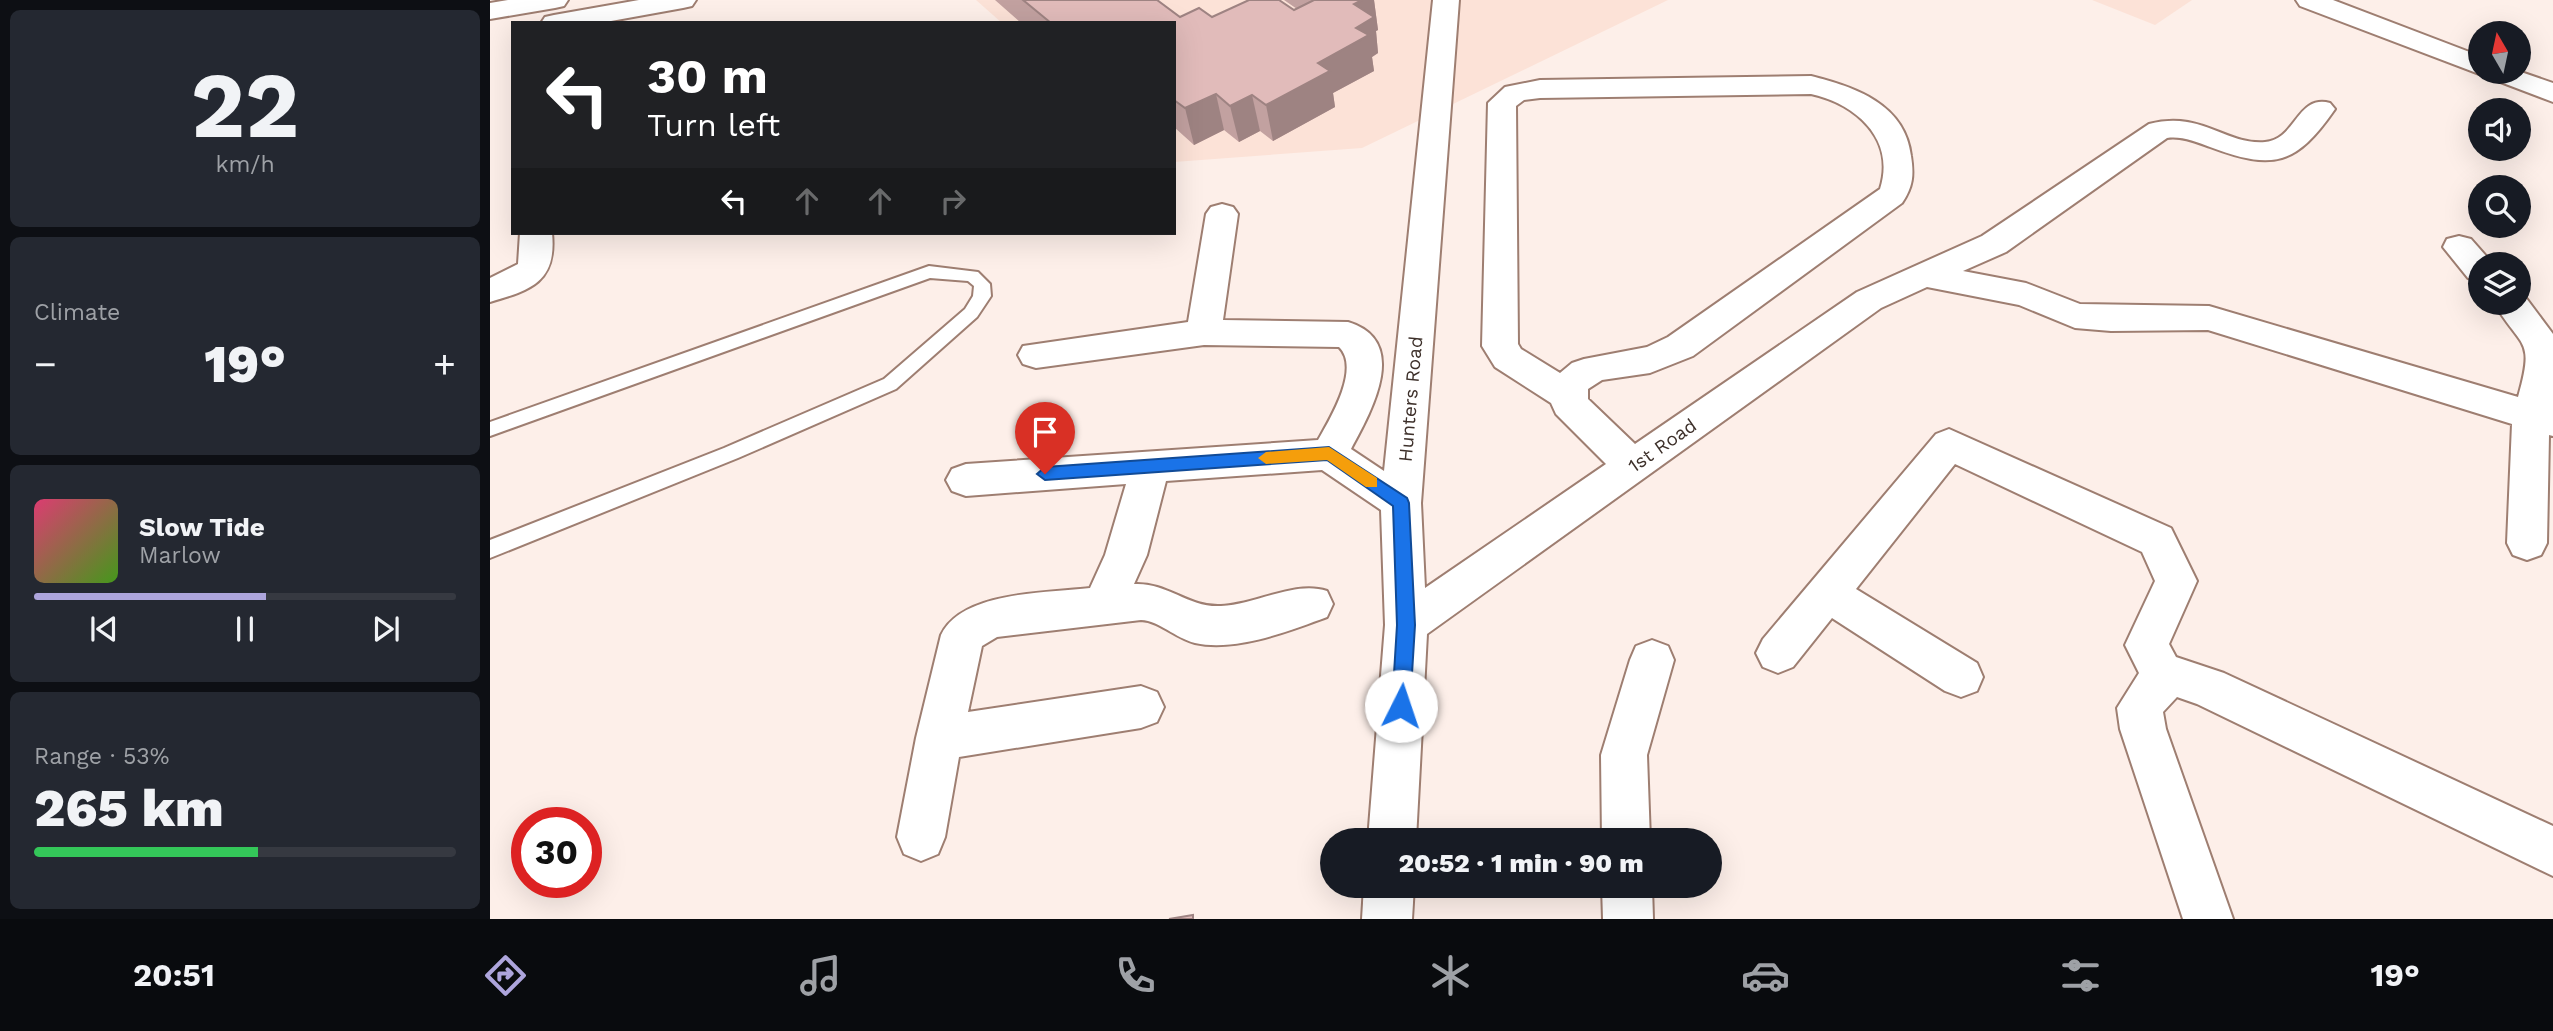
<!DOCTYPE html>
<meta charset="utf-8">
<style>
:root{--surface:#171b24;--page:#242831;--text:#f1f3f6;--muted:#9ea1a6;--line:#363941;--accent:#ada5dc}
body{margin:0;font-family:"Work Sans",sans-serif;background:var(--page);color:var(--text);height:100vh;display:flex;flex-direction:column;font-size:26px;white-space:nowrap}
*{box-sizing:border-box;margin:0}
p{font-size:23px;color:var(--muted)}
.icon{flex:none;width:38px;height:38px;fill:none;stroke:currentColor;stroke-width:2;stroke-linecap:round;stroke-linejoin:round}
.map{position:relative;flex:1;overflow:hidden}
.panel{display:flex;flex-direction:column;gap:10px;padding:10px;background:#0d0f14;width:490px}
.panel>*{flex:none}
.hud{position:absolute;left:21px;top:21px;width:665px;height:214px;border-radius:0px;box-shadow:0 7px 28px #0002;background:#202124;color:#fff;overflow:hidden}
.needle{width:46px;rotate:351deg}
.controls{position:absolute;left:1978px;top:21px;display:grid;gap:14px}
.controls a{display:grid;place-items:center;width:63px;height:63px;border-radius:50%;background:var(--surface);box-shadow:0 7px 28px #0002;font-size:35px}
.speed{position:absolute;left:21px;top:807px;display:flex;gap:14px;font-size:35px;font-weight:700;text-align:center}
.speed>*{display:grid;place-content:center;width:91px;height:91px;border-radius:50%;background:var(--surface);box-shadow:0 7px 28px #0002;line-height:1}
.speed .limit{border:10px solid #d22;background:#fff;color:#111}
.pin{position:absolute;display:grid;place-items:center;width:60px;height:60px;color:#fff;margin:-72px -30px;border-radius:50% 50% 50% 0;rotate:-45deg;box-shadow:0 0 7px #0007}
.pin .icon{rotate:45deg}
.me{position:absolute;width:77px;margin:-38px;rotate:4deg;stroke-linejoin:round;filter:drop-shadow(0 0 5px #0008)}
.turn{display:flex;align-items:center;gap:24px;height:147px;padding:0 21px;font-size:32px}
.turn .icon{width:91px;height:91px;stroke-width:2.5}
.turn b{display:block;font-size:49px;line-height:60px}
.lanes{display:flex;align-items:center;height:66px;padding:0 21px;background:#0003;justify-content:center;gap:35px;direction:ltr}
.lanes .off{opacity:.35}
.big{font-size:52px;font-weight:800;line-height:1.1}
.panel .widget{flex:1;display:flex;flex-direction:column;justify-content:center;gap:10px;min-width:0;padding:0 24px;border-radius:10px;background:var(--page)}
.panel .dial{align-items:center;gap:0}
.dial b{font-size:91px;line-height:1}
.song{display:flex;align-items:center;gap:21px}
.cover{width:84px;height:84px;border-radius:10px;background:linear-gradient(135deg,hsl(340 70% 55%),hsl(100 70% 35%))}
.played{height:7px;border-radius:4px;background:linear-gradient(90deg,var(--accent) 55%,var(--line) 55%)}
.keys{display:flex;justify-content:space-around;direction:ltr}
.heat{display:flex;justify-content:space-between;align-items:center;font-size:38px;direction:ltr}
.charge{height:10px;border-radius:5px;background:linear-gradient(90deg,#34c759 53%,var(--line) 0)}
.trip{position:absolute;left:830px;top:828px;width:402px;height:70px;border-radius:35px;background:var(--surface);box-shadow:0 7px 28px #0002;font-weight:800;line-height:70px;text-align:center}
.tabs{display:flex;height:112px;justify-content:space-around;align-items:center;background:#090b0e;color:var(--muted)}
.tabs .icon{width:49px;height:49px}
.tabs .selected{color:var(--accent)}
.tabs b{font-size:32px;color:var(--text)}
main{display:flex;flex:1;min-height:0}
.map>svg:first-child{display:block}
.built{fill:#fce2d7}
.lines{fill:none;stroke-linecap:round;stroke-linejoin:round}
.lane-casing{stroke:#9e7e71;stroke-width:4}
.street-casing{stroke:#9e7e71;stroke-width:4}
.secondary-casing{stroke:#9e7e71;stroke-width:4}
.lane{fill:#fff;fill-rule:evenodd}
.street{fill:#fff;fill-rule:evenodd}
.secondary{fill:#fff;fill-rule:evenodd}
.wall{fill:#c2a1a0}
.shaded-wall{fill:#9e8382}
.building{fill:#e1bbba;stroke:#9e8382;stroke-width:2}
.route{fill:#1a73e8;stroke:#114b97;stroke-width:2}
.slow{fill:#f59e0b}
.labels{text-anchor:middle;stroke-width:6;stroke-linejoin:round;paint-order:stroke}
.street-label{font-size:19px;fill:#3d302a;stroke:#fff}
</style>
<main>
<section class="panel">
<div class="widget dial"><b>22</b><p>km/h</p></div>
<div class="widget"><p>Climate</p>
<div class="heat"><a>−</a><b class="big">19°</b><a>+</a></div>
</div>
<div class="widget">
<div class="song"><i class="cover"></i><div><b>Slow Tide</b><p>Marlow</p></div></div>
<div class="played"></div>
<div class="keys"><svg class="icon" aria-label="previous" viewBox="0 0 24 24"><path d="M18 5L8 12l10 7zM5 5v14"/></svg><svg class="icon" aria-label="pause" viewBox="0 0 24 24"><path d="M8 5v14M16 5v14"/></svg><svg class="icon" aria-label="next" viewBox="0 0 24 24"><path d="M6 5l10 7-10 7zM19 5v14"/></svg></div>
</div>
<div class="widget"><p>Range · 53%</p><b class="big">265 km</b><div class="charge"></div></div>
</section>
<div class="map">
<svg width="2063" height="919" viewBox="0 0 2063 919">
<rect width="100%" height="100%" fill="#fdefe9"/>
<g class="built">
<path d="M486,0H1178L872,148L684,162V23H512Z"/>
<path d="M1602,0H1702L1665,25Z"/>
</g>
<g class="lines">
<g class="lane-casing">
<path id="lane" d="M439,266L488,272L500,284L501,296L487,317L406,389L248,458L0,558V540L234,448L394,379L475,309L483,296L484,286L478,281L440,278L0,436V422Z"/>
</g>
<g class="street-casing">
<g id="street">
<path d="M943,0H969L931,503L935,588L1116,464L1066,414L1061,403L1005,367L992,346L998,103L1015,87L1050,80L1321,76C1365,87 1415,104 1421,156C1424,175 1423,187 1412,203L1203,356L1160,373L1112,380L1098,389V399L1145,444L1367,292L1492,236L1659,124C1711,110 1735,145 1775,142C1806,140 1807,94 1840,103L1845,109C1806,165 1784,171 1720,147C1706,142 1692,136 1677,138L1516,252L1473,271L1536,283L1590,304L1719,306L2028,397C2045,337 2032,350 2004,303H2028V293L2033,294L2063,334V436L2059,435L2057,543L2051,555L2037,560L2023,555L2017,543L2022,424L1718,330L1621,331L1585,328L1529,305L1437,287L1391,308L937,634L926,840H878L895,625L891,510L832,470L676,481L657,555L644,584C677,582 699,608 731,606C765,605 805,580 837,591L843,604L837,617C799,631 746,652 705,643C685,638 670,621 651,620L507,637L492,646L478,712L651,686L667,692L674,707L667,722L651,728L469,757L455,837L448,854L431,861L414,854L407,837L426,738L451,635C472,591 557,593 600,588L615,555L636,484L476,496L462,491L456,480L462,469L476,464L828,440C840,419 871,368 849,347L714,345L546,368L533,364L528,355L533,346L698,322L716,214L721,207L732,204L743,207L748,214L733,320L858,322C921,341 881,412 861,449L894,471ZM1321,94C1366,104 1406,139 1390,189L1178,337L1157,347L1094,359L1082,363L1070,373L1031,349L1028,344L1026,106L1034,100L1050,98Z"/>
<path d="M30,233H62C67,282 41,290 0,302V278L28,264Z"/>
<path d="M1969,236L1981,239L2003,264H1990V281L1978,278L1953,247L1957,239Z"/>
<path d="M1459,429L1681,528L1707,581L1679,644L1686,657L1734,673L2063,826V876L1707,704L1687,697L1673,712L1676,729L1743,919H1693L1630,729L1627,708L1649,673L1635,645L1665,581L1652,552L1465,464L1366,589L1487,663L1493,677L1487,691L1471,697L1455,691L1342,618L1303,667L1288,673L1273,667L1266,653L1273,639L1446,434Z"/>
<path d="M1162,640L1178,646L1184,660L1157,755L1160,840H1112L1111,755L1140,660L1146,646Z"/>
<path d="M874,886H924L922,919H872Z"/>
<path d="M1112,886H1162L1163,919H1113Z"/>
</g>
</g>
<g class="secondary-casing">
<g id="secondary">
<path d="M18,0H78L74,6L65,8L0,19V3Z"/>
<path d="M149,0H206L202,6L193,8L110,23H51L55,17L64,15Z"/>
<path d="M1806,0H1843L1990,56V72L2028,71L2063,83V102L1810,6Z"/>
</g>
</g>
<use href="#lane" class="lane"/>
<use href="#street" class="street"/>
<use href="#secondary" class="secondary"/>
</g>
<path class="wall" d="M505,0H667L690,17H722L804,10L807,9L794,0H884L888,30L886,31L888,53L882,57L884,71L843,93L845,107L783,141L770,131L749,142L734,130L704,145L684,127V23H531Z"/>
<g class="shaded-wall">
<path d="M872,0H884L888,30L886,31L888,53L882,57L884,71L843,93L845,107L783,141L776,105L828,63L864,4Z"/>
<path d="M726,94L734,130L704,145L695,108Z"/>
<path d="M762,95L770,131L749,142L740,106Z"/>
</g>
<g class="building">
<path d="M533,0H667L690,17L709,8L722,17L759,0H789L804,10L824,0H872L864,4L884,17L866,28L879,35L828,63L840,71L776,105L762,95L740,106L726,94L695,108L684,100V23H561Z"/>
<path d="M703,915V919H679Z"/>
</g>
<path class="route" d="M839,447L917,498L919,503L925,625L920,706L917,712L911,714L904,712L902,706L907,625L903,506L837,460L555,480L547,474L555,467Z"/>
<path class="slow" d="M839,447L887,478V487H876L837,460L776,464L768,458L776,452Z"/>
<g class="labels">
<g class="street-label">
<text transform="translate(920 399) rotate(-85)" y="7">Hunters Road</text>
<text transform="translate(1172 445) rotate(-35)" y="7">1st Road</text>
</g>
</g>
</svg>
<div class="controls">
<a><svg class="needle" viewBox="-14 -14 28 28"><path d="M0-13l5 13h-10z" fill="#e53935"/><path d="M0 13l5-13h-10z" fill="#9ea1a6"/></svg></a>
<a><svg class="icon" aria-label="sound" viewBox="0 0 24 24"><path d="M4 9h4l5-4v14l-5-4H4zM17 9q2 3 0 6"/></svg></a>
<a><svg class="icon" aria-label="search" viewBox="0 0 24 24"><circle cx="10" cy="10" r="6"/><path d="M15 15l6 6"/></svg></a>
<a><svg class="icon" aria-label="layers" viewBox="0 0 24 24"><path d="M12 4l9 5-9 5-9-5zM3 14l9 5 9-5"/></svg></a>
</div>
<div class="speed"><div class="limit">30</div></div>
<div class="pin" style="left:555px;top:474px;background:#d93025"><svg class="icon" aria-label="arrive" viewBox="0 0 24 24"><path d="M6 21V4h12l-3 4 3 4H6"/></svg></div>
<svg class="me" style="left:911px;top:706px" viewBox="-20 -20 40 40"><circle r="19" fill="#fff"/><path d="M0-13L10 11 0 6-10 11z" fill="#1a73e8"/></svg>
<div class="trip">20:52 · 1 min · 90 m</div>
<div class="hud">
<div class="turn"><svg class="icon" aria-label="left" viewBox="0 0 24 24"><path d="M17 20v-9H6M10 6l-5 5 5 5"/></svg><div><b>30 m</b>Turn left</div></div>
<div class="lanes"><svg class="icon" aria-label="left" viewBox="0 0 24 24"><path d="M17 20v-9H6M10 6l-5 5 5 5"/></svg><svg class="icon off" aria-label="ahead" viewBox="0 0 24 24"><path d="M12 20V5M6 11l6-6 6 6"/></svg><svg class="icon off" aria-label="ahead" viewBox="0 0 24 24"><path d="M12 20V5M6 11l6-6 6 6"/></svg><svg class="icon off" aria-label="right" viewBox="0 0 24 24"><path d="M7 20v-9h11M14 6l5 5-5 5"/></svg></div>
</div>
</div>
</main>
<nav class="tabs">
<b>20:51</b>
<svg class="icon selected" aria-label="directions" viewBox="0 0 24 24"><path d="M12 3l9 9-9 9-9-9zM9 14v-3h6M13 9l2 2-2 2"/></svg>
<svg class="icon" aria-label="music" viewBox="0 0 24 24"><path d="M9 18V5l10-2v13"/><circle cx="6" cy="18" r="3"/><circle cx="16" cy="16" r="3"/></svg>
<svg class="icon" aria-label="phone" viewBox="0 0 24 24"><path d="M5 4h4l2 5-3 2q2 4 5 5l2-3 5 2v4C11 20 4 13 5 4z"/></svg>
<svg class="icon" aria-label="climate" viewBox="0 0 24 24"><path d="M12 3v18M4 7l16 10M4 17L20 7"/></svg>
<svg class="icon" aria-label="car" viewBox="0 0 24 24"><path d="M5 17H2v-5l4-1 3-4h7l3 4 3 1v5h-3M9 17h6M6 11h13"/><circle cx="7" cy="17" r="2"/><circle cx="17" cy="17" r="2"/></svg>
<svg class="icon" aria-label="filters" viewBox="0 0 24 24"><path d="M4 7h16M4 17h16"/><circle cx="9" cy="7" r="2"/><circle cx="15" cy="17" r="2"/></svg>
<b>19°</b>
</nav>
